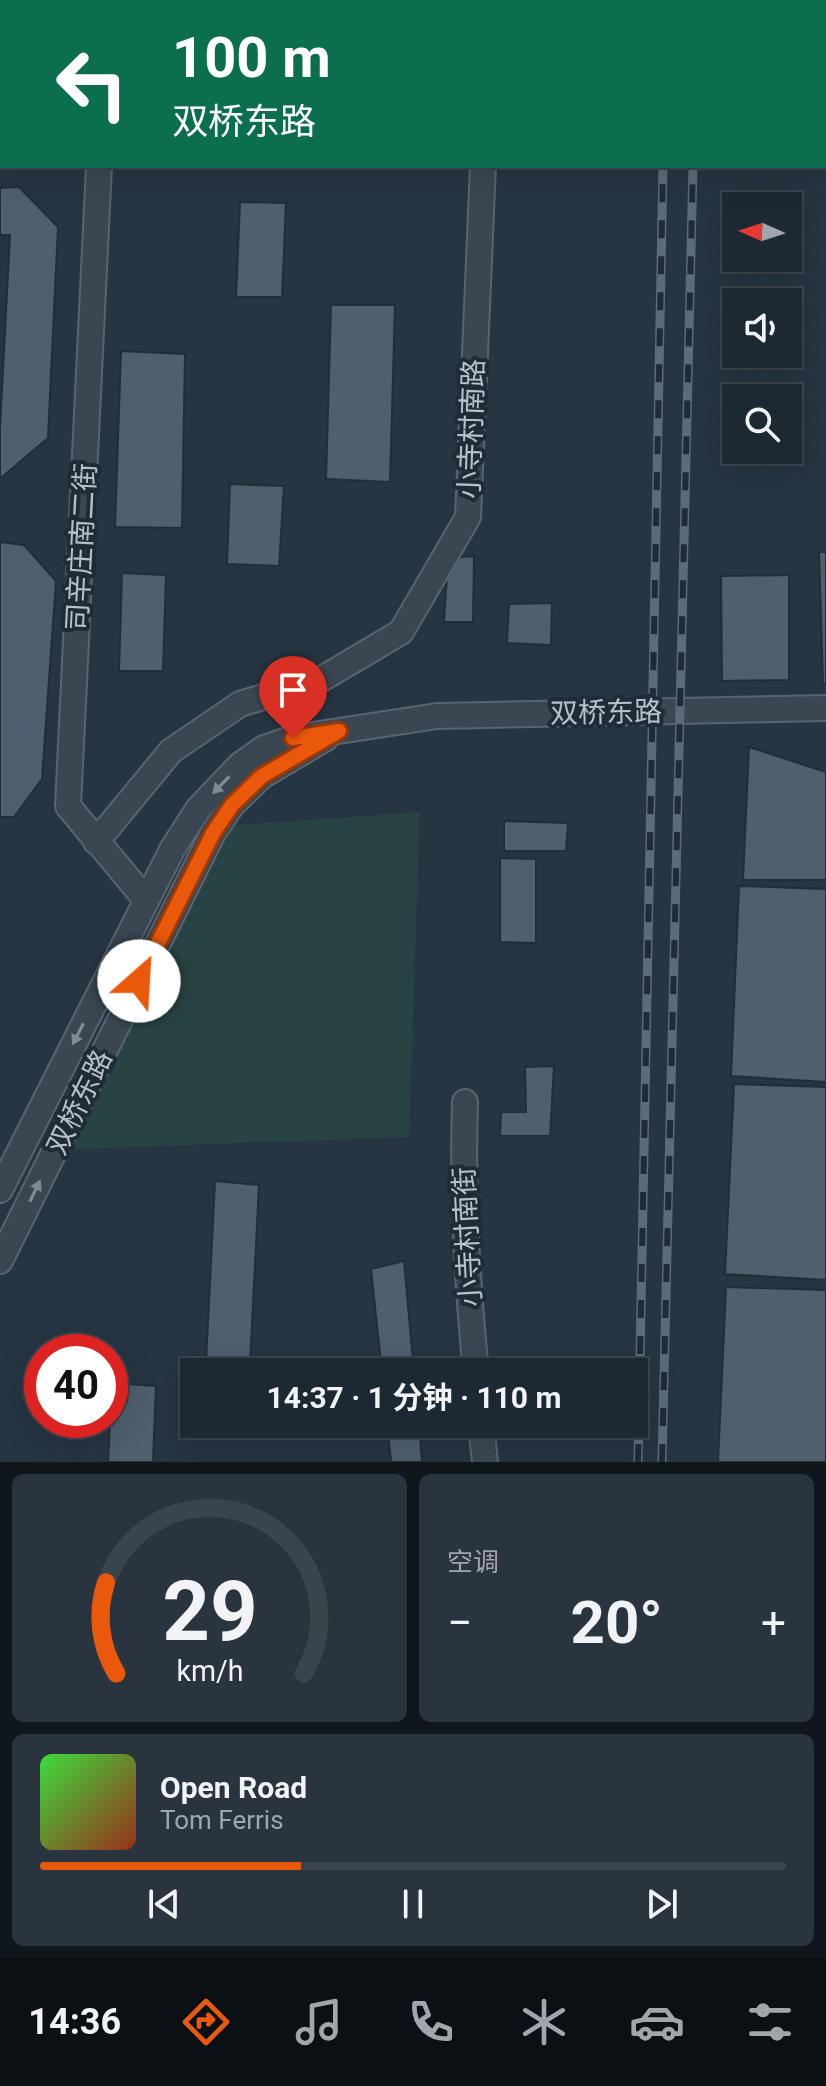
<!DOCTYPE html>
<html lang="zh">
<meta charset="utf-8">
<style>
:root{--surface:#1c2832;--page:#29343e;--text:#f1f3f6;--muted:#a0a6ac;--line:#3a444d;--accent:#ea580c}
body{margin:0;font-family:Roboto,"Noto Sans SC",sans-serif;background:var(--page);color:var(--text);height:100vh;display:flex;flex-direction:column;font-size:30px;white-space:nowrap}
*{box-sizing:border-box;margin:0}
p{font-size:26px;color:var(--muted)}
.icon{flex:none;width:44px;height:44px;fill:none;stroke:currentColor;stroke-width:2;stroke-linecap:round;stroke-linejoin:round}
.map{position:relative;height:1462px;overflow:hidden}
.drawer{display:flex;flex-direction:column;gap:12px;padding:12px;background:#0f161c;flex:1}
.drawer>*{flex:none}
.banner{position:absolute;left:0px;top:0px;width:826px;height:168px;box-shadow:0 8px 32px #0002,0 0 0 2px var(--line);background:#0b6e4f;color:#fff;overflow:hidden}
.needle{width:52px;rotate:273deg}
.controls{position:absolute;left:722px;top:192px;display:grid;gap:16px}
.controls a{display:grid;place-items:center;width:80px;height:80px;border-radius:0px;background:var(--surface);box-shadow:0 8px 32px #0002,0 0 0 2px var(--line);font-size:40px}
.speed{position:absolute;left:24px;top:1334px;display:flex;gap:16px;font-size:40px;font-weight:700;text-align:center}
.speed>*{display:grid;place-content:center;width:104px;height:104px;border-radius:50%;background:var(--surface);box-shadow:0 8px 32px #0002,0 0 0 2px var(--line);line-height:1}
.speed .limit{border:12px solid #d22;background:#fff;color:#111}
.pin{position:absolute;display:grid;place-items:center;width:68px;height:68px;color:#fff;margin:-82px -34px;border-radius:50% 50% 50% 0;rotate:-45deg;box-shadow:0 0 8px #0007}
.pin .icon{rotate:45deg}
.me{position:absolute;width:88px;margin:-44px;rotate:26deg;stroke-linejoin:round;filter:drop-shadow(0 0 6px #0008)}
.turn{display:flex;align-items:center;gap:28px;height:168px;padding:0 40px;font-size:36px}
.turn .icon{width:104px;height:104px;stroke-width:2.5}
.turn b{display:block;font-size:56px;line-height:68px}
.big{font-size:60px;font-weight:700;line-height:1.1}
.drawer .widget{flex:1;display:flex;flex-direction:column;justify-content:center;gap:12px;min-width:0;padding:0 28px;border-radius:12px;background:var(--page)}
.drawer .dial{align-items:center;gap:0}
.dial svg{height:208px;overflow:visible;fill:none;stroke:var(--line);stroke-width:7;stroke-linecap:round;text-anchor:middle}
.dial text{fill:var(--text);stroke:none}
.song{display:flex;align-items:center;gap:24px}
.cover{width:96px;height:96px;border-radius:12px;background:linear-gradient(135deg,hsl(120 70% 55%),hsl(10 70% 35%))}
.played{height:8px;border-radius:4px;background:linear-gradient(90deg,var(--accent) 35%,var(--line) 35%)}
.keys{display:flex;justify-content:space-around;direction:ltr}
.heat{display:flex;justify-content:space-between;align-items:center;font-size:44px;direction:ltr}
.drawer .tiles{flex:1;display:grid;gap:12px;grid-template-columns:1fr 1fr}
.widget:last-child{grid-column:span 2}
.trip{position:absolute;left:180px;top:1358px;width:468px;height:80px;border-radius:0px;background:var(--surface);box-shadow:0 8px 32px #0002,0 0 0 2px var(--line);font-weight:700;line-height:80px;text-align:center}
.menu{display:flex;height:128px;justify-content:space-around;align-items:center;background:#0b1014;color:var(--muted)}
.menu .icon{width:56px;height:56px}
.menu .active{color:var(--accent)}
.menu b{font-size:36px;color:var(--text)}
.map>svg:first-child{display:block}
.green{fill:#284343}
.building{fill:#4f5f6d;stroke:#212e39;stroke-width:2}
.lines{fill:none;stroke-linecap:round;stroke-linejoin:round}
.minor-casing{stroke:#58646f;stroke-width:28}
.minor{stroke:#3a4752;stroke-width:24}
.rail-casing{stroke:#5c6b79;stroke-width:9}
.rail{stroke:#1f2c37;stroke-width:6;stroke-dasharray:18;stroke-linecap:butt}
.oneway{fill:#7f8a95}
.route-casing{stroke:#983908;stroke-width:20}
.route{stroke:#ea580c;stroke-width:14}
.labels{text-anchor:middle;stroke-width:8;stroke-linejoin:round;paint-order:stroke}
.street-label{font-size:28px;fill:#b7c1cc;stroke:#1f2c37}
</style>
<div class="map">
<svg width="826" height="1462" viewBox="0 0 826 1462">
<rect width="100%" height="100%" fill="#263542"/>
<path class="green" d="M420,812L409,1137L53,1150L221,826Z"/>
<g class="building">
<rect x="186" y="0" width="83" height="2"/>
<path d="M19,187L58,227L48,438L2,477H0V427L10,235H0V188Z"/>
<path d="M240,202L286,203L282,297H236Z"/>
<path d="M331,305H395L390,482L326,479Z"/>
<path d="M121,351L185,354L182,528L115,527Z"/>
<path d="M230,484L284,486L279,566L227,564Z"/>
<path d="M0,542L24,545L56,581L42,779L14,817H0Z"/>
<path d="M819,552H826V684H823Z"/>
<path d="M474,556L473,622H444L448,558Z"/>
<path d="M122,573L166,575L163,671H119Z"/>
<path d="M789,575V680L722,681L721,576Z"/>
<path d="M552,603L551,645L507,643L509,604Z"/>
<path d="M749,747L826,772V880H743Z"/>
<path d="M504,821L568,823L566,851H504Z"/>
<path d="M500,858L536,859V943L500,942Z"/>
<path d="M739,886L826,889V1082L731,1076Z"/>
<path d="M554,1066L550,1136H500L501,1112H526L525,1067Z"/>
<path d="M734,1084L826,1087V1280L725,1274Z"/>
<path d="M215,1181L259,1185L250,1364L206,1362Z"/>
<path d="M404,1261L414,1372H382L371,1269Z"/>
<path d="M726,1287L826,1290V1462H718Z"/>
<path d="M112,1383L156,1386L153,1462H108Z"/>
<path d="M387,1424H419L422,1462H391Z"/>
</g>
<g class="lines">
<g class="minor-casing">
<g id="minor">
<path d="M486,2V0"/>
<path d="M0,136H2"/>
<path d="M99,166L68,806L146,900"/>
<path d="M96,842L171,751L240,704L320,680L401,632L468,517L483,166"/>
<path d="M465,1102C462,1193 467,1282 476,1372"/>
<path d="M0,1190L173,848L198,809L240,765L264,748L293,738L437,716L826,708"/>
<path d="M0,1261L213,833L232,805L262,776L326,738"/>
<path d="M481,1424L485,1462"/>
</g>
</g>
<use href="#minor" class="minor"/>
<g class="rail-casing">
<g id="rail">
<path d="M667,2V0"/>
<path d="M698,2V0"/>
<path d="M638,1462L663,166"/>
<path d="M662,1462L693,166"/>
</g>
</g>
<use href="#rail" class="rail"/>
</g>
<defs><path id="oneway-solid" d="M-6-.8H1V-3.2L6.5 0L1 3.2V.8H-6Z" transform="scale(2)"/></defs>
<g class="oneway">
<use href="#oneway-solid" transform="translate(221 785) rotate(134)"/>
<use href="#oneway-solid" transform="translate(78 1034) rotate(117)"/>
<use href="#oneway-solid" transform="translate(35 1191) rotate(-64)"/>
</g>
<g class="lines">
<g class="route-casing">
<path id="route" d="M139,981L213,833L232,805L262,776L339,731L293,738"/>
</g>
<use href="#route" class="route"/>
</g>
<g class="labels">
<g class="street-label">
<text transform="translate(471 429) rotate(-88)" y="10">小寺村南路</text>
<text transform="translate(81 547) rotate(-87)" y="10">司辛庄南二街</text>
<text transform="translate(606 712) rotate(-1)" y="10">双桥东路</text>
<text transform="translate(79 1102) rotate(-64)" y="10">双桥东路</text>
<text transform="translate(467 1237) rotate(-93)" y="10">小寺村南街</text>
</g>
</g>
</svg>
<div class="controls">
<a><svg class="needle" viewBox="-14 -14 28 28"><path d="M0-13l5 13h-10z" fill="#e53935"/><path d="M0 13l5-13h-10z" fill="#a0a6ac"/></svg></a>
<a><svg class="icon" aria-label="sound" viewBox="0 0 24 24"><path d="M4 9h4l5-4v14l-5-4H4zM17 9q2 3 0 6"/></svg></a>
<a><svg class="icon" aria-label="search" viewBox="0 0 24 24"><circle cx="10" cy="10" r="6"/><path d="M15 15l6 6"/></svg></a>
</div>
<div class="speed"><div class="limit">40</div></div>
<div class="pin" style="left:293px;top:738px;background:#d93025"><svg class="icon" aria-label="arrive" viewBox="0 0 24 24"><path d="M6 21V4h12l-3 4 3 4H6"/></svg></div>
<svg class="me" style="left:139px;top:981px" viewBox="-20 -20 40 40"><circle r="19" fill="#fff"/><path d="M0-13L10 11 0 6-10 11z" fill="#ea580c"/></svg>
<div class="trip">14:37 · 1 分钟 · 110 m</div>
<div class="banner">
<div class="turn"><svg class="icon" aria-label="left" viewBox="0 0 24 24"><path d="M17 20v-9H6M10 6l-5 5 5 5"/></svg><div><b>100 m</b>双桥东路</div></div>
</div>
</div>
<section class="drawer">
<div class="tiles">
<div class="widget dial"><svg viewBox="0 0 100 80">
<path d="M14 69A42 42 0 1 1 86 69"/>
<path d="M14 69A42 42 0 0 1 10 34" stroke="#ea580c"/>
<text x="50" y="56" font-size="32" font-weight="700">29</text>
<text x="50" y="72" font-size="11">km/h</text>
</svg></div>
<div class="widget"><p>空调</p>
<div class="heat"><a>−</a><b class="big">20°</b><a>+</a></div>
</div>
<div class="widget">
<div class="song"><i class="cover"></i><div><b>Open Road</b><p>Tom Ferris</p></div></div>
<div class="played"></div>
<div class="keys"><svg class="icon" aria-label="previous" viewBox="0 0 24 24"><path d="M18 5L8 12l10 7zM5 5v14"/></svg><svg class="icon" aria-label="pause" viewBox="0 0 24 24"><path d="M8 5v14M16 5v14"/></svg><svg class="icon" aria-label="next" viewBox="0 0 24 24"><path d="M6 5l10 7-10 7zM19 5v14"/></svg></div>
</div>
</div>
</section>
<nav class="menu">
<b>14:36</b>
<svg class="icon active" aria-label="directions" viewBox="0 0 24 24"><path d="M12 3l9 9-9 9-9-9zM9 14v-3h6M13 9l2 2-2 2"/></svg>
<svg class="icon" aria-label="music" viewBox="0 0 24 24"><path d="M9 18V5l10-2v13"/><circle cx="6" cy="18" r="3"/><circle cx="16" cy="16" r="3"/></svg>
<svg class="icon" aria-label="phone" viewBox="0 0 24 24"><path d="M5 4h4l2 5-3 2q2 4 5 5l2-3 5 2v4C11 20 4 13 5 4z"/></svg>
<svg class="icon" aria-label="climate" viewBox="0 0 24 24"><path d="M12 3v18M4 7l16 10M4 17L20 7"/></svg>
<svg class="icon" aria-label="car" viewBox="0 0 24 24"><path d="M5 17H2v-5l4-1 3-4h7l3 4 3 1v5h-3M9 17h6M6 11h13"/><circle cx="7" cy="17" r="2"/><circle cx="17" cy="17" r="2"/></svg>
<svg class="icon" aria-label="filters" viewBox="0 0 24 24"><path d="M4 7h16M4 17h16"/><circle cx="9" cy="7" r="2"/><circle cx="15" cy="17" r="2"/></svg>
</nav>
